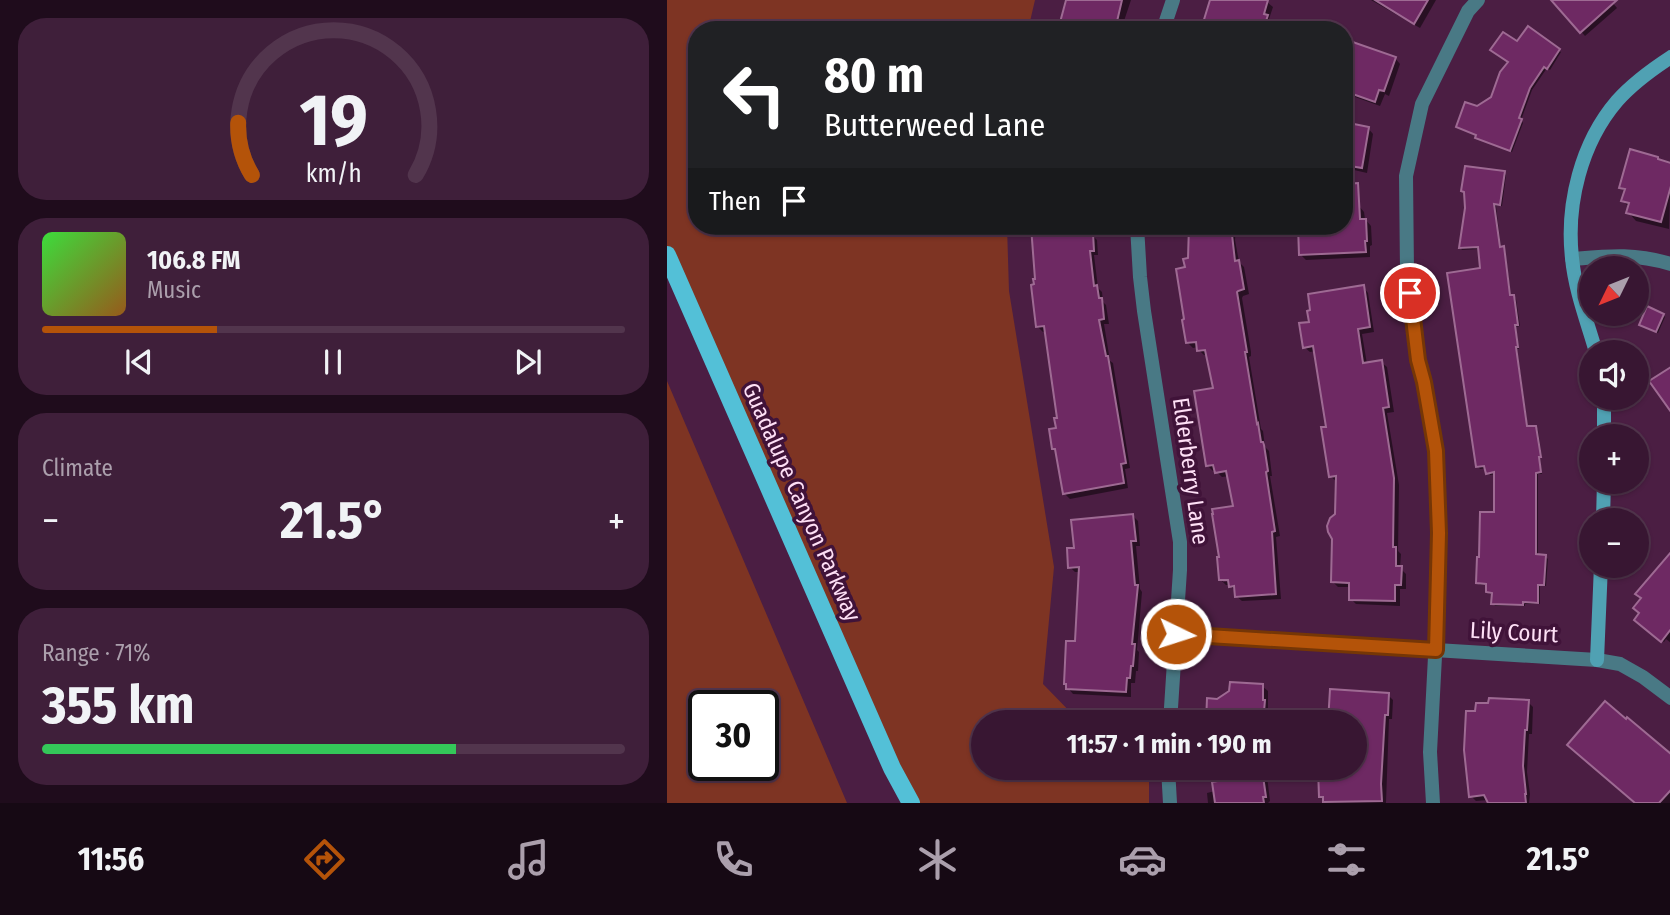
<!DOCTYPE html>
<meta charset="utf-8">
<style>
:root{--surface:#381632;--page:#3f1f3a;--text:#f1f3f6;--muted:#ab9fac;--line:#52354d;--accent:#b45309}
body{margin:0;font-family:"Fira Sans Condensed",sans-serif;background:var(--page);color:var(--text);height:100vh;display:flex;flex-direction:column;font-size:26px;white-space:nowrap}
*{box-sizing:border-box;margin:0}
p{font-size:23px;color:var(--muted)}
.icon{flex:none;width:38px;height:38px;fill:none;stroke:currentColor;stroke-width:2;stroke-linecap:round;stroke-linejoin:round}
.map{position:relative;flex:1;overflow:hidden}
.panel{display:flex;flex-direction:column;gap:18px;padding:18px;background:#1f0c1c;width:667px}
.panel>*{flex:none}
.hud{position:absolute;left:21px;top:21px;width:665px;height:214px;border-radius:28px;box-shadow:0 2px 5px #0004,0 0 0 2px var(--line);background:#202124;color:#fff;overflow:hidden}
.needle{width:46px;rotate:227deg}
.fabs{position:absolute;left:912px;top:256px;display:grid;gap:14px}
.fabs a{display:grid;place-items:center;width:70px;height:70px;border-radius:50%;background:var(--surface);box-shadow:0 2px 5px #0004,0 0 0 2px var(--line);font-size:35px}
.speed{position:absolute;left:21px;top:690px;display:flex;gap:14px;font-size:35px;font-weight:700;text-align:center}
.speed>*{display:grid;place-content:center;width:91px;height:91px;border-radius:50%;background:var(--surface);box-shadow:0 2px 5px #0004,0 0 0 2px var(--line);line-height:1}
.speed .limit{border:4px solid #111;border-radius:10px;background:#fff;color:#111}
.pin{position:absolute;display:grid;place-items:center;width:60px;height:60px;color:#fff;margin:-30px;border:4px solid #fff;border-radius:50%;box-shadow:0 2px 7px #0007}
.me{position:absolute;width:77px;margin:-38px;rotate:94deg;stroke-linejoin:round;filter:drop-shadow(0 0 5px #0008)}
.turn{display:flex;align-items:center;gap:24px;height:147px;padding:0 21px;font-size:32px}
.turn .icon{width:91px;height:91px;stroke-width:2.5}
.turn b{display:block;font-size:49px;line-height:60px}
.then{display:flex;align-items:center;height:66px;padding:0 21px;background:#0003;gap:14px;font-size:26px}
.big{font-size:52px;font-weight:700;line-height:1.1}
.panel .card{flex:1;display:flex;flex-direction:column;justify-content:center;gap:10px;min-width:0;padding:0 24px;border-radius:28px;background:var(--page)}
.panel .dial{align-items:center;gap:0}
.dial svg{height:182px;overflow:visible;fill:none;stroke:var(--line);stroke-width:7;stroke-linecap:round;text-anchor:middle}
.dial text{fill:var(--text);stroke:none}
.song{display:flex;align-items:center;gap:21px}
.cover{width:84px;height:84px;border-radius:10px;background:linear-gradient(135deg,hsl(120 70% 55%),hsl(30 70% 35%))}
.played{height:7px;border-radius:4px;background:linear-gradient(90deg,var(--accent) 30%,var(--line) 30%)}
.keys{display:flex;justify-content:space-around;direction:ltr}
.heat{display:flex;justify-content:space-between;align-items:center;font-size:38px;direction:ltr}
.charge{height:10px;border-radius:5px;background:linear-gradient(90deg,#34c759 71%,var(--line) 0)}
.trip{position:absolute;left:304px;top:710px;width:396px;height:70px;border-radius:35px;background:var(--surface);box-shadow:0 2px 5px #0004,0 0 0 2px var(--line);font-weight:700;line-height:70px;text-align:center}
.menu{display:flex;height:112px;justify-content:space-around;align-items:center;background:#160914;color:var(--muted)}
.menu .icon{width:49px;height:49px}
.menu .active{color:var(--accent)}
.menu b{font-size:32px;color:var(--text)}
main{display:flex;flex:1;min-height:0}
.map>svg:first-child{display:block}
.green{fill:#7e3423;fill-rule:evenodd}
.shadow{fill:#0007;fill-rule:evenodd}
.building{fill:#6e2963;stroke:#9e6a93;stroke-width:2}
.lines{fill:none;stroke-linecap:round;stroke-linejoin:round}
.street{stroke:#497985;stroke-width:14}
.secondary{stroke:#50a1b3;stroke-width:14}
.primary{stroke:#53c0d7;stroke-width:18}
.route-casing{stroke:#753606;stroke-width:18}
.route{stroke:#b45309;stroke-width:12}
.labels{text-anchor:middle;stroke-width:7;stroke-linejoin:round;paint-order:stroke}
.street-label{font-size:23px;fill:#fee0f6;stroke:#401339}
</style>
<main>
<section class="panel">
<div class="card dial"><svg viewBox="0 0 100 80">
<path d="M14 69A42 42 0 1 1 86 69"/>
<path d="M14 69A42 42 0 0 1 8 46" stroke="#b45309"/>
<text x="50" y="56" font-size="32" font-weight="700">19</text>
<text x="50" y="72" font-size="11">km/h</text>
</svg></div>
<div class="card">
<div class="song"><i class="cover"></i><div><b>106.8 FM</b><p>Music</p></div></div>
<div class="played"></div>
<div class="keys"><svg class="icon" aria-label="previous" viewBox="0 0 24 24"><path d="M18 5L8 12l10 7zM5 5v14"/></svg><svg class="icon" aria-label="pause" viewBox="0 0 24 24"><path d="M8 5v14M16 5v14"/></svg><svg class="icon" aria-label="next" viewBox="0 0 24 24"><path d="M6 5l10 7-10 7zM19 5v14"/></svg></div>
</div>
<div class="card"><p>Climate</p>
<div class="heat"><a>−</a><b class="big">21.5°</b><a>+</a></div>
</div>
<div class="card"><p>Range · 71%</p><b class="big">355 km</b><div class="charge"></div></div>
</section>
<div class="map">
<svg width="1004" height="803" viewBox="0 0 1004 803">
<rect width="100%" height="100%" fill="#4b1e43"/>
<g class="green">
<path d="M0,0H368L361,30H30V226H340L342,291L387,567L376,684L414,723H317V768H482V803H244L0,255Z"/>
<path d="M0,381L180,803H0ZM37,705H96V765H37Z"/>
</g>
<g class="shadow">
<path d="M398,0H464L454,30H391Z"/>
<path d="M544,0H594L600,2L606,7L602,19L605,22L603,30H535Z"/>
<path d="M704,0H769L753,28Z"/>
<path d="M886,0H948L945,2L950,8L918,36Z"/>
<path d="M861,29L894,52L883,70L880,68L865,90L854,120L856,123L845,152L812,139L810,108L825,98L851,44Z"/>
<path d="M677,40L728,58L733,64L722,96L718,94L713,106L677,93Z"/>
<path d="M677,124L701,128L706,134L700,173L687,170L686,176L677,174Z"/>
<path d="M991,158L994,162L1004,164L1002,229L969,221L961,212L962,207L956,201L959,192L954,187Z"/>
<path d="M837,173L839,175L835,206H829L834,248L838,250L844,297L846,296L849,299L853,326L849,327L852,349H850L861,428H869L871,430L875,458H873L875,474H871V556H878L881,559L879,586H873V604H858V606H828L826,603L827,594H823L820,592V585H813L811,583L829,514V474L823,475L820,468L813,469L811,466L815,270L812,249L795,250L793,247Z"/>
<path d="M692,206L697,212L698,219L704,226L705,245L703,246V257L639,260L634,255L632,226H677Z"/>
<path d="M359,226H425V235L430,240L431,255H427L431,288L435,292L436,302L439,305L442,324H437L443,361L446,363L463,468L458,469L461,488L403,499L398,494L391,453L387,448L392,419L379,331L376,332L370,326L366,238L359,233Z"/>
<path d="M523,226H569L568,240L572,262L577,267L582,294L576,296L575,298L584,352V356L582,357L594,429L596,431L598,447L602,451L605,476H603L613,536L609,537L614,599L575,601L569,596V592L563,585H559L553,579L568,507L562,476L555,477L549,471H546L541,466L548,389L540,355H537L532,350L531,347L526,348L521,343L520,268L523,260ZM556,578L570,581L556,582Z"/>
<path d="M696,287L701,293L707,332L695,334L700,364L714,362L720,367L727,412L720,413L732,485L731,551L734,554L733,568L739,574V589H733V606L689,604L684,599V587H671L666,582L671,481H669L663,476L661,428L649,351L643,352L637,347L644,323Z"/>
<path d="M996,315L998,317L991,333L974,325Z"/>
<path d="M466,516L471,521L473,546H469L473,589L475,592L470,650L472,652L471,671H469L468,683H464V697L406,694L401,688L409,643L414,572H408L403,567L409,549Z"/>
<path d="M1004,573V643L999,639L997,642L969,620Z"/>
<path d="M595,686L601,691V723H540L550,700Z"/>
<path d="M721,695L726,700L725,719H722L719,803H659L654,796L688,768V723Z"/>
<path d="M861,702L866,707L865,734H862L860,772L863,794L862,803H824L822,800L809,801L804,796L810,713L823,705Z"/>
<path d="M908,750L1004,758V803H969Z"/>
<path d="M594,771L600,776L603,801L601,803H541L540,793L548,791L559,782Z"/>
</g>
<g class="building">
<path d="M399,0H455L448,30H391Z"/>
<path d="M543,0H601L597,14L601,15L596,30H547L535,26Z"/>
<path d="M708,0H761L747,24Z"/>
<path d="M884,0H950L913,33Z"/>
<path d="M861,26L893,49L880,69L877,67L863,88L852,118L855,119L843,151L808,138L809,135L789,127L798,102L810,106L824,97L833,72L841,62L823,50L836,32L850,41Z"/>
<path d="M677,39L729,57L717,91L712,90L708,102L677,91Z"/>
<path d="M677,122L702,127L695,168L677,165Z"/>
<path d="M963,149L991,157V159L1004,163V186L994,222L959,213L962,203L954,201L958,189L952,188Z"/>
<path d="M798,166L838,171L833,205L827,204L833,247L837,246L843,295H847L851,325H848L851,347H849L860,426H869L874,457H872L874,472L869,473V554L879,555L877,585H871V603L856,602V605L824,604L825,593L819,592V584L809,583L810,557H812L813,512H827V472L819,474L817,466L809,467L780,273L813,268L811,247L792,248L798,208L797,192L794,191Z"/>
<path d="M691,183L693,219H699L700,241H698L699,252L632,255L631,226H677V184Z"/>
<path d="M364,226H421V233H426L427,251H423L427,286L430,285L432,298H435L437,319L432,320L439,356H441L459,463L454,464L457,483L396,494L388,449H385L382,429L389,428L387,418H390L383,369L377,326L369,327L364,285L367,284L366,279H368Z"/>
<path d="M522,226H564L568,261L572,260L577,289L571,291L570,292L580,352H578L590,424L591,423L594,442H596L597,445L601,471L599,472L608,531L605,532L609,594L568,597L567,586L562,587L561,580H552L550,557H552L545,514H546L545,509L566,506L559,471L548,473L546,465L539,466L527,391L546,388L538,350L530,351L529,342L519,343L515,320L517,319L509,269L518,267L516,259L521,258Z"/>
<path d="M697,285L703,327L691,329L696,363L715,360L722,407L716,408L727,478L726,547H729V566H735L734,585H728V601L682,600V583L664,582L665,539L661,532L660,526L663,518L668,514L669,476L662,477L654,427H659L646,346L636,348L632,323L642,322L640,311L643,310L641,294Z"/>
<path d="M980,306L997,314L989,332L972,325Z"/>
<path d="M1004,367V412L982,381Z"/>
<path d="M466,514L469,541H464L468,585H471L465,644H468L466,666H464L463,678H460L459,692L399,689V684H397L399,641H408L412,567L401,568L400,548H407L404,520Z"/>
<path d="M1004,552V629L994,642L967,620L972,613L966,608L974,598L968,594Z"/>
<path d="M563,682L596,684V700H598L596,723H539L540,698L550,699L562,691Z"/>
<path d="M663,689L722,693L721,715H718L714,784L715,801L656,802V797H652L651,768H688V723H661Z"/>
<path d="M822,698L862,700L860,730H858L856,766L859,794H858L859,803H821L817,795L802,797L797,750L799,711H808L809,703H821Z"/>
<path d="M938,701L959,719L960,717L1004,754V790L992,803H968L900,745Z"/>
<path d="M595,769L599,797H596L597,803H548L545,782L557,780L556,774Z"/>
</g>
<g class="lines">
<g class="street">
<path d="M496,30L506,0"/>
<path d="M470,226L473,277L477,311L513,542V570L503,723"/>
<path d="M905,259C942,256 966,253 1004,264"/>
<path d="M509,634L930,660L953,664L976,677L1004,698"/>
<path d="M501,768L503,803"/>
<path d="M766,803L763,752L770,618L772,533L769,451L757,382L751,360L740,271L739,176L755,104L801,11L811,0"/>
</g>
<g class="secondary">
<path d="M929,352C920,321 908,290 905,258C899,204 914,143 950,101C965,84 984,70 1004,57"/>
<path d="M937,397V436"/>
<path d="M936,520L937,481"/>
<path d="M930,660L934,565"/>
</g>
<path class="primary" d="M0,255L225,768L244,803"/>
</g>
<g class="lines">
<g class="route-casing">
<path id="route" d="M509,634L769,650L772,533L769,451L757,382L751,360L743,293"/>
</g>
<use href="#route" class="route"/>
</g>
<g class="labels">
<g class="street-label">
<text transform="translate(524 471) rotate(82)" y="8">Elderberry Lane</text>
<text transform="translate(135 502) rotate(66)" y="8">Guadalupe Canyon Parkway</text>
<text transform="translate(847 632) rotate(3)" y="8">Lily Court</text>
</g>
</g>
</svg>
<div class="fabs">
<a><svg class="needle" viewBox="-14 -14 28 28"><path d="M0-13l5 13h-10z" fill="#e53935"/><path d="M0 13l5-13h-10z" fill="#ab9fac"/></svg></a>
<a><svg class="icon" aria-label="sound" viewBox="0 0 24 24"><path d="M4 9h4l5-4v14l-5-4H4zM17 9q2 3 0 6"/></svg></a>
<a>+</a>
<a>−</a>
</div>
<div class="speed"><div class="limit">30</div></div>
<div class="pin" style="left:743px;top:293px;background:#d93025"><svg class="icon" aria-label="arrive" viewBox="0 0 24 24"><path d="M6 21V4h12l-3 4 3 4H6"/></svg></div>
<svg class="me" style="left:509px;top:634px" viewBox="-20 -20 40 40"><circle r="17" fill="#b45309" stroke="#fff" stroke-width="3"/><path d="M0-11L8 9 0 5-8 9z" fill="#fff"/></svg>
<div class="trip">11:57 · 1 min · 190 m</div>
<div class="hud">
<div class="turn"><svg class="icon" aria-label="left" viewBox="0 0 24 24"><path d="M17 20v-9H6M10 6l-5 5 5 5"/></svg><div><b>80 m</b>Butterweed Lane</div></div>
<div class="then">Then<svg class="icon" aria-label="arrive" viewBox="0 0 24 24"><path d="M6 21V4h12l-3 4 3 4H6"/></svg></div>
</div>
</div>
</main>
<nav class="menu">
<b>11:56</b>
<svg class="icon active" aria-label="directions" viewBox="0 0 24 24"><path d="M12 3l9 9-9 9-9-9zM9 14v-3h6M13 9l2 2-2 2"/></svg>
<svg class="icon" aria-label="music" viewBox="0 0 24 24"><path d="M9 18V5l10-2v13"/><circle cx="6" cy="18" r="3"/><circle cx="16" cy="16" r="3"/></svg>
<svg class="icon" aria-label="phone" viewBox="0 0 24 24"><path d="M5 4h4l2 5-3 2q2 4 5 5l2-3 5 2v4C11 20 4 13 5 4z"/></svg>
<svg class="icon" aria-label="climate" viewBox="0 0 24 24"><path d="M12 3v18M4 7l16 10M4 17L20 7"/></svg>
<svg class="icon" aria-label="car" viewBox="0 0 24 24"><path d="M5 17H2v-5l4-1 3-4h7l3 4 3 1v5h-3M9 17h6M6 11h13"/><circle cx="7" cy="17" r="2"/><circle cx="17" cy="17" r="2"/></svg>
<svg class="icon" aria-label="filters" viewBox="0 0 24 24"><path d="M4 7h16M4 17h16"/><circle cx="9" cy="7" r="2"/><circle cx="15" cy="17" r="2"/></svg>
<b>21.5°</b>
</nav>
